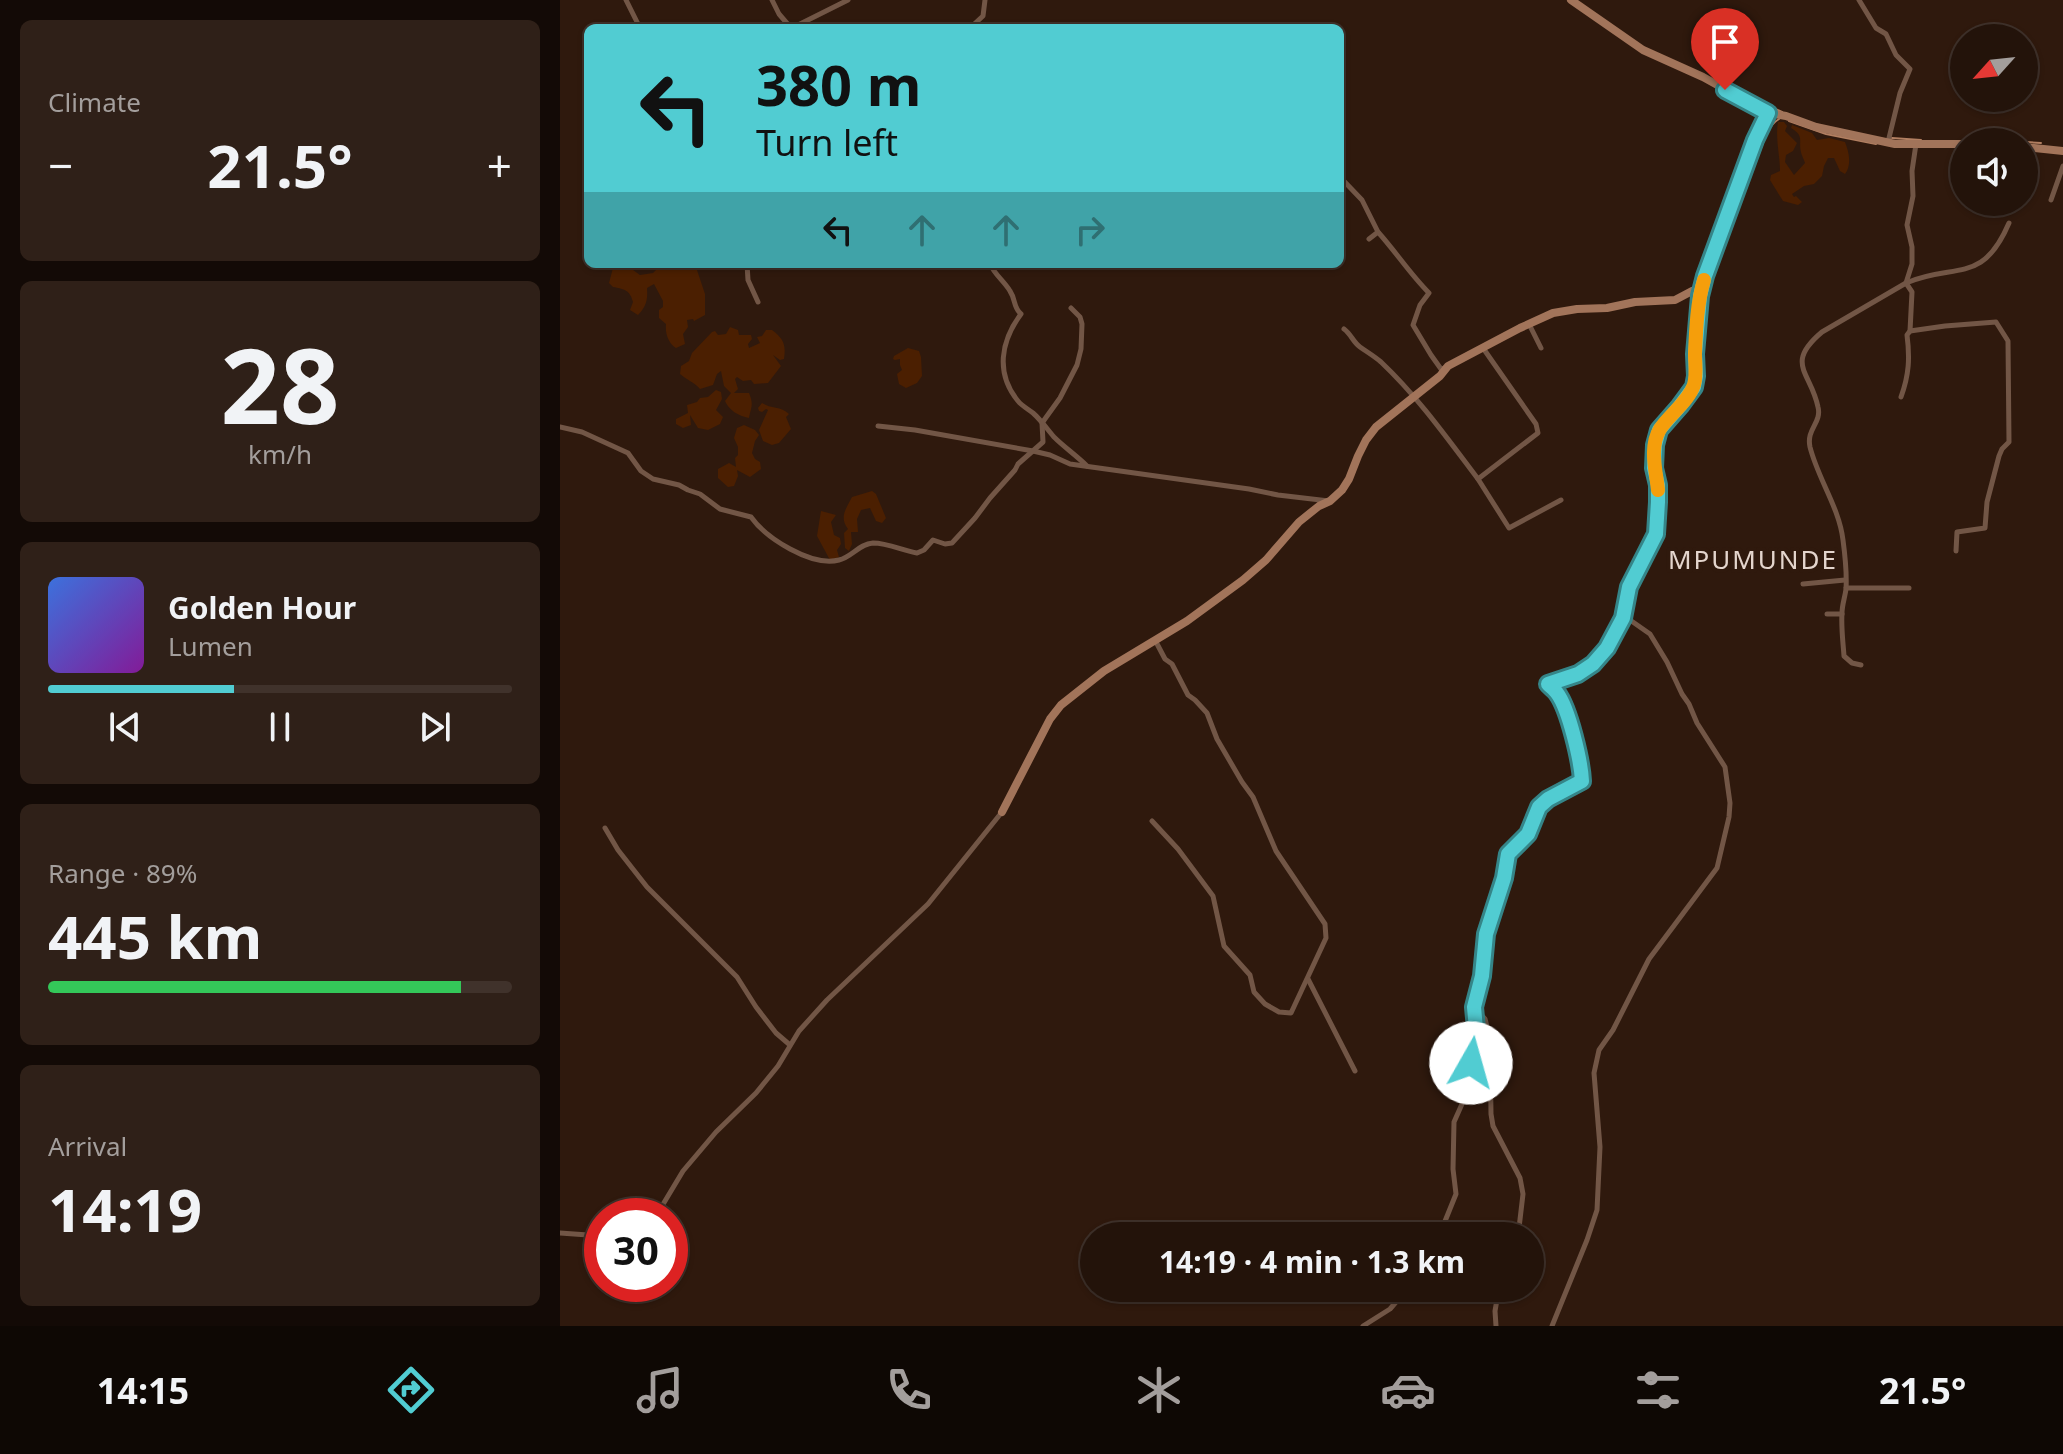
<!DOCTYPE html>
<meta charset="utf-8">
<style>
:root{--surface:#23130a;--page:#2f2018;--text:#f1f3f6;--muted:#a39e9c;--line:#40322b;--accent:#51ccd2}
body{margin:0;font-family:"Noto Sans",sans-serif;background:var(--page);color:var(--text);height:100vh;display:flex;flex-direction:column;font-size:30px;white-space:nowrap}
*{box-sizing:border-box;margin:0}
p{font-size:26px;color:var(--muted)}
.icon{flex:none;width:44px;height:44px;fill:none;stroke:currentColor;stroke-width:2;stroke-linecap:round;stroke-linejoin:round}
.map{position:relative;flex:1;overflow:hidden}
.side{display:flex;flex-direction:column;gap:20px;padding:20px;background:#130a06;width:560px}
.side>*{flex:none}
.guide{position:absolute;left:24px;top:24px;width:760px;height:244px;border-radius:12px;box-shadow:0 2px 6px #0004,0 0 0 2px var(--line);background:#51ccd2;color:#111;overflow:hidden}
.needle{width:52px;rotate:243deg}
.fabs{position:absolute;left:1390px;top:24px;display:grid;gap:16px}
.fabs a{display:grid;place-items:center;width:88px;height:88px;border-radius:50%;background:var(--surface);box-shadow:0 2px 6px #0004,0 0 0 2px var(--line);font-size:40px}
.speed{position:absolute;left:24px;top:1198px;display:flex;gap:16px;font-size:40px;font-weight:700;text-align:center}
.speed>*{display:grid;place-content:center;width:104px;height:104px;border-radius:50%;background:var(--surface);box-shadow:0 2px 6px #0004,0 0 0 2px var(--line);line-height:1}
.speed .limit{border:12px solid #d22;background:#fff;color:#111}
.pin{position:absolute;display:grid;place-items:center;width:68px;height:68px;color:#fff;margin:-82px -34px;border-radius:50% 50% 50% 0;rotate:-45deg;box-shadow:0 0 8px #0007}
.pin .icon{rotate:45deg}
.me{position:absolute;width:88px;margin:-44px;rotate:7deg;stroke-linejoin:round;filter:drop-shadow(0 0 6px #0008)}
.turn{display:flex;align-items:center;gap:28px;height:168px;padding:0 40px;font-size:36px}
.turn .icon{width:104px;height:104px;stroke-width:2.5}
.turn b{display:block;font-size:56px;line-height:68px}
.lanes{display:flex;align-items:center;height:76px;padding:0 40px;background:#0003;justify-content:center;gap:40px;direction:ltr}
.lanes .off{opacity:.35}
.big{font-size:60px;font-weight:700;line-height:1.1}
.side .card{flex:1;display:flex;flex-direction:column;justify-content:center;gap:12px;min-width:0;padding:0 28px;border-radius:12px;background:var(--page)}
.side .dial{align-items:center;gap:0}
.dial b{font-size:104px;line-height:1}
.song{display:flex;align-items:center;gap:24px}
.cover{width:96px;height:96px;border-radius:12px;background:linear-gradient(135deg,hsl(220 70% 55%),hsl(290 70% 35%))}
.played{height:8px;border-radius:4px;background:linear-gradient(90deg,var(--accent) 40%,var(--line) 40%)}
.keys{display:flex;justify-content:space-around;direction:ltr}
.heat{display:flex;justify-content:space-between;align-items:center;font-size:44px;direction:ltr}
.charge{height:12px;border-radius:6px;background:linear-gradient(90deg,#34c759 89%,var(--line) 0)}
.trip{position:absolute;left:520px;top:1222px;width:464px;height:80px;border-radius:40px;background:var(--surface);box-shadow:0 2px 6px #0004,0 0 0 2px var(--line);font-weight:700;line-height:80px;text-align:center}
.dock{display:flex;height:128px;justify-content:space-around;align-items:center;background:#0e0804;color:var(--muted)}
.dock .icon{width:56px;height:56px}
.dock .current{color:var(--accent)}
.dock b{font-size:36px;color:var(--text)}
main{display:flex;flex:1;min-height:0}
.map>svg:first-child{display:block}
.green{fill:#4b1f01}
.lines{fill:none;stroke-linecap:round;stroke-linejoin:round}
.stream{stroke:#b27f61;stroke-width:2}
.street{stroke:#725646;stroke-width:5}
.secondary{stroke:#a2745a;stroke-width:8}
.route-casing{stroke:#358588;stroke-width:20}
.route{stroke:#51ccd2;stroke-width:14}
.slow{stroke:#f59e0b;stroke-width:14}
.labels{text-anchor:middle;stroke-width:8;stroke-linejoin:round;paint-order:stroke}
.quarter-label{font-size:26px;letter-spacing:2px;fill:#e4d5cd;stroke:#2f190d}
</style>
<main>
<section class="side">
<div class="card"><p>Climate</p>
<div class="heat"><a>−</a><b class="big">21.5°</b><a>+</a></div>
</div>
<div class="card dial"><b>28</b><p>km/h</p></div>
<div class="card">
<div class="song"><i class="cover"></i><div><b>Golden Hour</b><p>Lumen</p></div></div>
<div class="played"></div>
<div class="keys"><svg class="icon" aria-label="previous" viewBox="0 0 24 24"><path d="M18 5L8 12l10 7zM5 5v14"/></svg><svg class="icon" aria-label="pause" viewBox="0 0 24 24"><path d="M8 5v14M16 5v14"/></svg><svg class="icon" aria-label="next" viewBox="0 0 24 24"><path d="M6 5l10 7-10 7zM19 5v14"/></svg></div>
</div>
<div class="card"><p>Range · 89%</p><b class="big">445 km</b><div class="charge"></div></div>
<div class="card"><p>Arrival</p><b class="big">14:19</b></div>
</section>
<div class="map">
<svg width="1503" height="1326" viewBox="0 0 1503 1326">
<rect width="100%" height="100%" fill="#2f190d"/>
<g class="green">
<path d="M1218,122H1224L1227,126L1225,131L1237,143L1233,151L1226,155L1225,162L1234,175L1245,163C1245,162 1241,154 1241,152C1238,141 1245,136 1231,128L1232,125L1252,133L1257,140L1269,138L1285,142C1289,152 1292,165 1285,174L1280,171L1274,158H1268L1264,166L1262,176L1254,184L1244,186L1232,194L1234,197L1236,196L1242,202L1238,205L1223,201L1210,180L1211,175L1220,171C1220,155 1215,138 1218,122Z"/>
<path d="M54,264H71L73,270L80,275L93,273L102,264H135L145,294V315L134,321L133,319L127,320L128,327L123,334L125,344L116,348C108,343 105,333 106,324L99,318V310L103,307V301L94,284L87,288C88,300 86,307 78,315L70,310L73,302C70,290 64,289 53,287L49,283Z"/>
<path d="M170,327L178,330L179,335H191L192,339L188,344L189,348L200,343L197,337L202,336L206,330H212C224,339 226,345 224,359L220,360L213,355L221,366L208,383L194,384L191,380L183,381L177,377L175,379L178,389L174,393H189C194,405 191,407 189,418C178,416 169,410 165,401L171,393L164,386L161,371L157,374L153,385L140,389C134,382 127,380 120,374L121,366L129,361L132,353L152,332L155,331L158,335L166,334Z"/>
<path d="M348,348L359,351L361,357L362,376L357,383L346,388L339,384L337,374L342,370L340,365V359L335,360L333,359L334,356Z"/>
<path d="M156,390L161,392L162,399L156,410L163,417L160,424L148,430L138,428L130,415L131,425L123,428L116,424V419L128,413L127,405L137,402L140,398L148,397Z"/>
<path d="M202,403C211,409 221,406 229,414L226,417L231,429L219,443L212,445L203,441L199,430L208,410L206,409L202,412L199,411L198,408Z"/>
<path d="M184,425L195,430L199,435L195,441L192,453L195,459L200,462L201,469L190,477L177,470L178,476L174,486L168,487L158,478V469L169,463L176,467L175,458L178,455V447L174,438L177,428Z"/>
<path d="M312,491L316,494L326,518L322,523L316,521L310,508L301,510L297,519L298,532H291L292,544L289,551L285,548L284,533L288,529C279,517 286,509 292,497Z"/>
<path d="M261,511L276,515L271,522L274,535L280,538L281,544L277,550L279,557L270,560L257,536Z"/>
</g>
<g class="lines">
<g class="stream">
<path d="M1195,99L1222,112"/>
<path d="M1229,121L1266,134L1316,144"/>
<path d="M1332,138L1361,140"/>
<path d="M1407,141H1452L1481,143"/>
<path d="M1198,156C1203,144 1207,126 1219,119"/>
</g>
<g class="street">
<path d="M66,0L80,28"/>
<path d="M212,0L219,14L231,28"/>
<path d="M1299,0L1316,28L1326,34L1336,55L1350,69L1340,93L1328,142"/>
<path d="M232,28L288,0"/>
<path d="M410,28L423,16L425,0"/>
<path d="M780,177L802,200L818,232"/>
<path d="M1491,200L1503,166"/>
<path d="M809,239L818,232C836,252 850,274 869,293L860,305L853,325L871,355L881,369L884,368"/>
<path d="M187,264L188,280L198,302"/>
<path d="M430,264C435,275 444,281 450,291C456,300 453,307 461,314C441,341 435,373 458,401C462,406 468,409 473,413C481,420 487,429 494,437C504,447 517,456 527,466"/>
<path d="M969,324L981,348"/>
<path d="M784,329C791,334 793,342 800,347C807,352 814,356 821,362C858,397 887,438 918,479L978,433L976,424L923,348"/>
<path d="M1350,331L1385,326L1436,322L1448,341L1449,442L1442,449L1439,456L1427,502L1425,528L1397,532L1396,551"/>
<path d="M1341,397C1349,375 1350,358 1347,335L1350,331L1352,292L1346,283L1352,264V247L1347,225L1353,196L1352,171L1356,144"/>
<path d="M318,426L355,430L473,451L490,455L510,464L689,489L718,495L769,501"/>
<path d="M0,427L22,432L68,453L81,471L93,479L119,485L128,490L140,494L160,509L191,517C206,538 251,567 279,560C292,557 299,544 313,543C327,543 342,550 357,553L364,550L373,540L385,544L392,543L415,518L430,498L455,470L458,464L483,442L482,423L500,398L517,365L521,349L522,324L520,317L511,308"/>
<path d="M918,479L949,528L1001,500"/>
<path d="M1243,584L1285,580"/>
<path d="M1286,588H1349"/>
<path d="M1267,614H1282"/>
<path d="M1301,665L1292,663L1284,656C1283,642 1281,627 1282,613C1282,605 1285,597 1286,589C1287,573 1285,555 1283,540C1279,507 1258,479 1250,447C1246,429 1262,423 1258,407C1251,372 1224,364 1262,332L1346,283C1395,262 1422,286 1449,223"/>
<path d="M592,821L618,849L653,896L664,946L690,975L694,992L705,1004L719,1012L731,1013L766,938L765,924L716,851L693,797L682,782L657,739L647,713L635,700L628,695L612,664L605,659L595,640"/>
<path d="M45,828L58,850L87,887L177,977L196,1007L216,1033L230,1045"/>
<path d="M748,979L795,1071"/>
<path d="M915,1008L925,1019L930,1038L931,1114L933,1126L960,1178L963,1194L959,1228L956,1236"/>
<path d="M96,1216L123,1171L156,1132L196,1093L218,1066L239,1031L267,1000L368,904L442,812"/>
<path d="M0,1233L42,1236"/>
<path d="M879,1236L896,1194L893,1169L894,1122L902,1104L911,1063L916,1029L914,1007L922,976L926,934L944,878L945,866L948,854L954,847L968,834L979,807L988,799L1022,781C1021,760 1009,710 997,693C995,690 991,686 988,684L1018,674L1033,664L1047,648L1063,618L1069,587L1096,534L1098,502V485L1094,468L1097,438L1099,430L1120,406L1134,387L1141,289"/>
<path d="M803,1326L830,1309L842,1295L852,1288"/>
<path d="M936,1326L935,1311L939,1288"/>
<path d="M992,1326L1027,1240L1037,1210L1040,1147L1034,1073L1039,1050L1053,1030L1089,959L1157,868L1169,817L1170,803L1165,767L1137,723L1129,704L1122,694L1107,662L1090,634L1070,620L1063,618"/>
</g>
<g class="secondary">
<path d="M1011,0L1083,50L1143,77L1208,113L1226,116L1256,127L1335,144H1404"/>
<path d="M1464,147L1503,151"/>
<path d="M442,812L490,719L501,705L544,671L627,621L683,580L706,560L739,522L759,506L770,501L782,490L789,479L798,456L806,440L816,427L880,376L888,366L960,328L993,313L1017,309L1047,308L1075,302L1115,300L1132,291L1141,289L1168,212L1195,140L1208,113"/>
</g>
</g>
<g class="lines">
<g class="route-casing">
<path id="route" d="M911,1063L916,1029L914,1007L922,976L926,934L944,878L948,854L968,834L979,807L988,799L1022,781C1021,761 1009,709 997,693C995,690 991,687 988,684L1018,674L1033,664L1047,648L1063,618L1069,587L1096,534L1098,502V485L1094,468L1095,445L1099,430L1120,406L1134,387L1136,376L1135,354L1140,296L1145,276L1195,140L1208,113L1165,90"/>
</g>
<use href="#route" class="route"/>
<path class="slow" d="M1098,490C1096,471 1089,447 1100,429C1110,414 1128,402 1134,385C1137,375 1135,364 1135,354C1136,330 1137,303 1144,280"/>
</g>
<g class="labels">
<g class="quarter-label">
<text x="1193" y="569">MPUMUNDE</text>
</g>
</g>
</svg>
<div class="fabs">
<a><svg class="needle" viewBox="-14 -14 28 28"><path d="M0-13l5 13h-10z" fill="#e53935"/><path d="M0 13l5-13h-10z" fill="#a39e9c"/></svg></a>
<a><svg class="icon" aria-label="sound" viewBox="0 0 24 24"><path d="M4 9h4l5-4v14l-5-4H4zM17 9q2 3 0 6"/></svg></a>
</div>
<div class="speed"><div class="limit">30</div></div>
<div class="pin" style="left:1165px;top:90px;background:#d93025"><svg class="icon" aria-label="arrive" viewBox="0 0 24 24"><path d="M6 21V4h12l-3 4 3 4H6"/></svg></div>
<svg class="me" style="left:911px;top:1063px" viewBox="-20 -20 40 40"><circle r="19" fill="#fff"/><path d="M0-13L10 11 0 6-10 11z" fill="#51ccd2"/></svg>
<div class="trip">14:19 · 4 min · 1.3 km</div>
<div class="guide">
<div class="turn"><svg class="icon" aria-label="left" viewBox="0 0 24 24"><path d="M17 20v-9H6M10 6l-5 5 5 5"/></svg><div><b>380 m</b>Turn left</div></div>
<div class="lanes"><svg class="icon" aria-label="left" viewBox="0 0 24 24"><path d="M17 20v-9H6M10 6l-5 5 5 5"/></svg><svg class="icon off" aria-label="ahead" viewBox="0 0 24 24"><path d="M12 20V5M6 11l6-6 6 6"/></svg><svg class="icon off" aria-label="ahead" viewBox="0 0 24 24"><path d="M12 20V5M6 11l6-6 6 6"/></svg><svg class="icon off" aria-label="right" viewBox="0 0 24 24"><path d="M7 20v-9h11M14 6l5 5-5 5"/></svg></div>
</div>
</div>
</main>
<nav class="dock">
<b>14:15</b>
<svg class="icon current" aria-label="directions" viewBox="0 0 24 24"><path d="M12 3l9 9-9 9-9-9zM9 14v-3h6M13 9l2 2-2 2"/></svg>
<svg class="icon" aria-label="music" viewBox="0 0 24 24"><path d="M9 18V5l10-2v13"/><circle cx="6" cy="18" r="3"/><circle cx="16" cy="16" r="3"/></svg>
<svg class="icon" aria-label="phone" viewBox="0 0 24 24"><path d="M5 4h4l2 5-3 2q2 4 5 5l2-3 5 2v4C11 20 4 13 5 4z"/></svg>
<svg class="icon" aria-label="climate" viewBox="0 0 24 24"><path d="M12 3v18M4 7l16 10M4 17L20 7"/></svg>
<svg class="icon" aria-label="car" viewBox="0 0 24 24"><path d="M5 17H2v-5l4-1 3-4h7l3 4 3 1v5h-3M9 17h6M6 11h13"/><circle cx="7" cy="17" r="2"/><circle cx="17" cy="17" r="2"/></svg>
<svg class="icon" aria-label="filters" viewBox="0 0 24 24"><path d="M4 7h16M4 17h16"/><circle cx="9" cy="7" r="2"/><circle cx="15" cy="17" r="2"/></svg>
<b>21.5°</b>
</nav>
